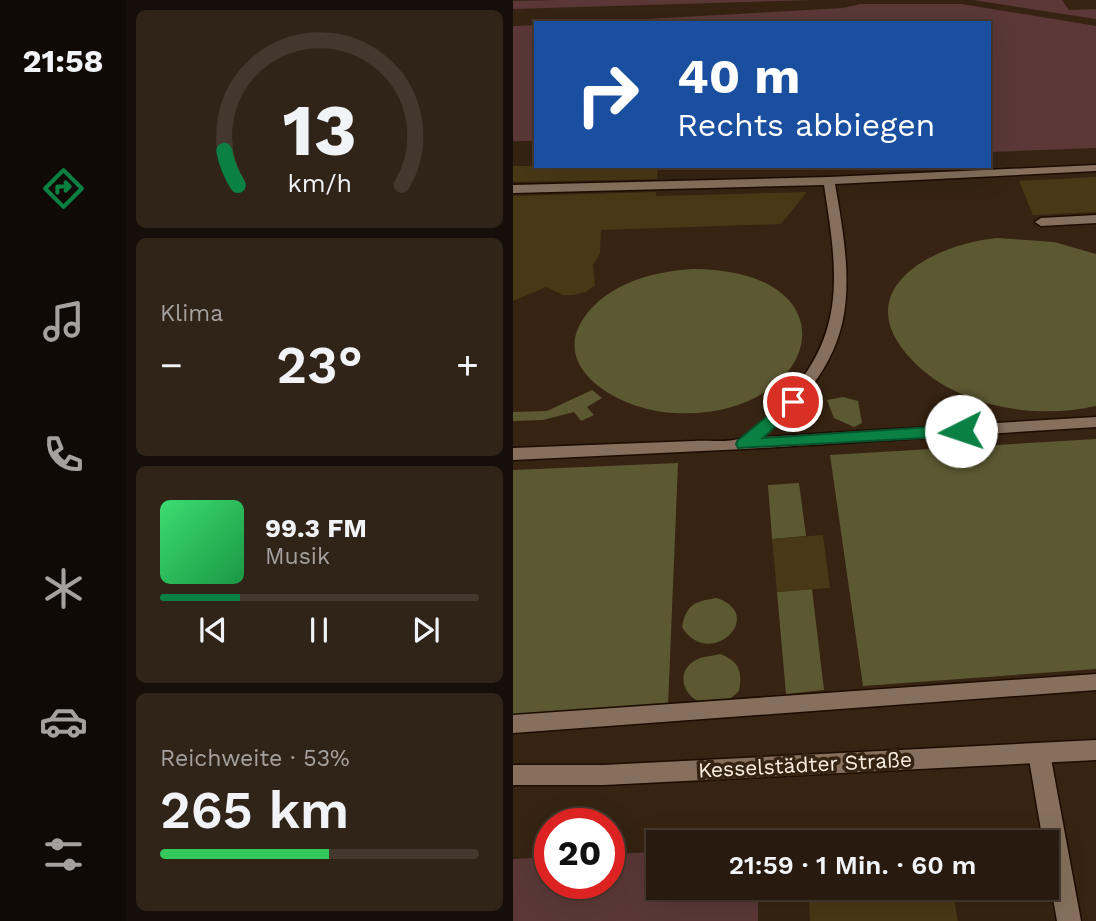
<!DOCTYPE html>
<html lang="de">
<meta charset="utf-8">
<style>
:root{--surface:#281a0e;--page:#302317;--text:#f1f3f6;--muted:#a5a19e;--line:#44382e;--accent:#0b8043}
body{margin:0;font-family:"Work Sans",sans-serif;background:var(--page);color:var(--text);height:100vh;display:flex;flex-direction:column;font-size:26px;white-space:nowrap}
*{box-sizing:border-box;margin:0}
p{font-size:23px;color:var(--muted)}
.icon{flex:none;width:38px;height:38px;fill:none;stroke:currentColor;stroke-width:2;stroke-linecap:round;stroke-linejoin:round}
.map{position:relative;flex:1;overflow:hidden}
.sheet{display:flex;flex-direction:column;gap:10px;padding:10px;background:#160e08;width:387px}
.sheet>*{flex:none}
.banner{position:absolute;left:21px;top:21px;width:457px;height:147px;border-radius:0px;box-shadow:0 7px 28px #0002,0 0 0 2px var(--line);background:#1a4fa0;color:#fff;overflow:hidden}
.speed{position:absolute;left:21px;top:808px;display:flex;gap:14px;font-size:35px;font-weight:700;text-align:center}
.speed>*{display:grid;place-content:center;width:91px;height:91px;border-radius:50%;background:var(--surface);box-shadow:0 7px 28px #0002,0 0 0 2px var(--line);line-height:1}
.speed .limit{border:10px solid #d22;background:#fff;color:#111}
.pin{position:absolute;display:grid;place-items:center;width:60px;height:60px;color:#fff;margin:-30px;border:4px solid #fff;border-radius:50%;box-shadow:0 2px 7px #0007}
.me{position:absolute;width:77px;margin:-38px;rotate:266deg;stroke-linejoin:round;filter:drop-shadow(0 0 5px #0008)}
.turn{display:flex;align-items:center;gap:24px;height:147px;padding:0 28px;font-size:32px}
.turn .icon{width:91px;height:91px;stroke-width:2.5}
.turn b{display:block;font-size:49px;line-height:60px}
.big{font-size:52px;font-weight:600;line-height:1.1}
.sheet .card{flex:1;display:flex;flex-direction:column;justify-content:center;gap:10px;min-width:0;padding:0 24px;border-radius:10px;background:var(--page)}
.sheet .dial{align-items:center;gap:0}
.dial svg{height:182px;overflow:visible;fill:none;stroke:var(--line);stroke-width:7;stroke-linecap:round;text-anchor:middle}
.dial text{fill:var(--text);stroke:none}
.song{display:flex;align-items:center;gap:21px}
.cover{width:84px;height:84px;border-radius:10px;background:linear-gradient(135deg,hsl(140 70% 55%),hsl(140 70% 35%))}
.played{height:7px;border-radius:4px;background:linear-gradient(90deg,var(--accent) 25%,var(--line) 25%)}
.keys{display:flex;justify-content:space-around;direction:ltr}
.heat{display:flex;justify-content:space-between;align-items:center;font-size:38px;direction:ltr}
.charge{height:10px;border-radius:5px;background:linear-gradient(90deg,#34c759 53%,var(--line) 0)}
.trip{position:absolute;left:133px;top:830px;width:413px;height:70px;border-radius:0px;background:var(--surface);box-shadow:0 7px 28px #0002,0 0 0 2px var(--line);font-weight:600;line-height:70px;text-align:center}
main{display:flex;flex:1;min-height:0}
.tab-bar{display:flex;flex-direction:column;width:126px;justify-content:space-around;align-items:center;background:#100a06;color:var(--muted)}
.tab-bar .icon{width:49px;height:49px}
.tab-bar .active{color:var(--accent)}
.tab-bar b{font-size:32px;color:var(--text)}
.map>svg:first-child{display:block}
.green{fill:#5b3837}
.water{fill:#5c5832}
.building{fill:#493815}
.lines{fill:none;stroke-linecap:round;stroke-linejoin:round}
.lane-casing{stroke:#1d0c00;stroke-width:3}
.street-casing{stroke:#1d0c00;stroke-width:3}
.secondary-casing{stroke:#1d0c00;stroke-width:3}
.lane{fill:#86705d;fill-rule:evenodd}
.street{fill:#86705d;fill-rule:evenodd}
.secondary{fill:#86705d;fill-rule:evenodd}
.route{fill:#0b8043;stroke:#07532c;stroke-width:2}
.labels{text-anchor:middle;stroke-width:7;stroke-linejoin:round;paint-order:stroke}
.near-street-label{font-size:21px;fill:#fbeee3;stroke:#362312}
</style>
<main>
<nav class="tab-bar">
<b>21:58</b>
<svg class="icon active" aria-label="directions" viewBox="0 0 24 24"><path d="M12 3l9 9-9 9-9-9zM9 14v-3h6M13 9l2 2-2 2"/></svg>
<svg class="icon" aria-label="music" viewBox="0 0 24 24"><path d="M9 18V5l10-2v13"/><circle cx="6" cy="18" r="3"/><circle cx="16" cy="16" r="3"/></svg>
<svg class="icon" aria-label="phone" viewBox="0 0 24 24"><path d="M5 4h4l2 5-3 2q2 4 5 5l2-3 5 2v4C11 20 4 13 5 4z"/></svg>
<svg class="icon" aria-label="climate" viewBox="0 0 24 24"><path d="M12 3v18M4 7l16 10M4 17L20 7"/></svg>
<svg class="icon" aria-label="car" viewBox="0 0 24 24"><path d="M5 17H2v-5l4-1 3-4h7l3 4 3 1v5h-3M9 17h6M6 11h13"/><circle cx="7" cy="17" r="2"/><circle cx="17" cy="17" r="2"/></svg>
<svg class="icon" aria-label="filters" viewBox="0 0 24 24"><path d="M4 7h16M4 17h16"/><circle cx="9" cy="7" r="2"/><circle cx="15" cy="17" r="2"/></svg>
</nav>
<section class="sheet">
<div class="card dial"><svg viewBox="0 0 100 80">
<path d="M14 69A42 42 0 1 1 86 69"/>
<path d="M14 69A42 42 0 0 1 8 54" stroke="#0b8043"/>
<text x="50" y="56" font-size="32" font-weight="700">13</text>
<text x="50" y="72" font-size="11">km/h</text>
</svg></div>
<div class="card"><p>Klima</p>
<div class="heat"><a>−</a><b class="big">23°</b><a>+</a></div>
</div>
<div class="card">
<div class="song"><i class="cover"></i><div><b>99.3 FM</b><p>Musik</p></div></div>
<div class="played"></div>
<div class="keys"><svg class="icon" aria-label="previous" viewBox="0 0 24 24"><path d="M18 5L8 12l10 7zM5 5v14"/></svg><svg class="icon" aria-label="pause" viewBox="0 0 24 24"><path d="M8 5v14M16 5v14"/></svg><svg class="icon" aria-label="next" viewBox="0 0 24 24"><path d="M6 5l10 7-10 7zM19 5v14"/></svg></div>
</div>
<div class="card"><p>Reichweite · 53%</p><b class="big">265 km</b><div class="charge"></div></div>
</section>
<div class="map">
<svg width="584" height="921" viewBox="0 0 584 921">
<rect width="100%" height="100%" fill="#362312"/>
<g class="green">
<path d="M43,0H298L0,9V1Z"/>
<path d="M460,0H549L556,10L583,9V19Z"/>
<path d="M347,4H449L583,26V148L476,152V23H61L330,8Z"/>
<path d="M23,25V141H0V26Z"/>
<path d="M145,852V887H245V921H0V859L37,857V884H96V854Z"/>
</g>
<g class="water">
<path d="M484,238L541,242L583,254V406C523,420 443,407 399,360C332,290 420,244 484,238Z"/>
<path d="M180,269C348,270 307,421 160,413C102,410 20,360 86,301C112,279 147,271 180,269Z"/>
<path d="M79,390L89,398L74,407L81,415L68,421L61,412L30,420L0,421V412L34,411Z"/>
<path d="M330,397L345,401L349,423L341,427L321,418L314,400Z"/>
<path d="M584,439L583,669L350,686L317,455Z"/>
<path d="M165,463L155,707L0,715V470Z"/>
<path d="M286,483L293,536L259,539L255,485Z"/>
<path d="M299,589L311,690L273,694L264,592Z"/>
<path d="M204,598C255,616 195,671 169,627C173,604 183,601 204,598Z"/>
<path d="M207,654C226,661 230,672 226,691C189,729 148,676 185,659C191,656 200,656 207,654Z"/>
</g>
<g class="building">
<path d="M0,166H145L144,179L0,182Z"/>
<path d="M584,177V212L520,215L506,181Z"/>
<path d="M143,192V196L294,192L268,224L88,230L87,253L80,265L82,285L73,292L60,295H50L33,287L0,301V196Z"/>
<path d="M310,535L317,588L264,592L259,539Z"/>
<path d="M439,889L445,921H297L296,900Z"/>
</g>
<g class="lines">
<g class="lane-casing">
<g id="lane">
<path d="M584,165V171L322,184C343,301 344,356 249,437L584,417V427L231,449L0,460V448C60,446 121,443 181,441C194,440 217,443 228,438C244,430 260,411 272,399C335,332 324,269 311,185L0,193V185L316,177Z"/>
<path d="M584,215V223L528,226L522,222L528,218Z"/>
<path d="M584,674V690L0,733V715Z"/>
</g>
</g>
<g class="street-casing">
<path id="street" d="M526,743L534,746L537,753L568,921H544L534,864V842H530L515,753L518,746Z"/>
</g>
<g class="secondary-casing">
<path id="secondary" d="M584,740V760L91,785H0V765H91Z"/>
</g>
<use href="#lane" class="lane"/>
<use href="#street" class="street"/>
<use href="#secondary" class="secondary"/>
</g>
<path class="route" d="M280,397L285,398L287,402L285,406L250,438L448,425L455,431L448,436L225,448L223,444L225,440C235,433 273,399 280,397Z"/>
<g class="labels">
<g class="near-street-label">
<text transform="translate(292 765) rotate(-3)" y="7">Kesselstädter Straße</text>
</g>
</g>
</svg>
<div class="speed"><div class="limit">20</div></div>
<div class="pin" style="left:280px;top:402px;background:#d93025"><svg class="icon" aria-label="arrive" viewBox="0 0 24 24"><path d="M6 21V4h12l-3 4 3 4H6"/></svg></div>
<svg class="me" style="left:448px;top:431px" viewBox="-20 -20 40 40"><circle r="19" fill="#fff"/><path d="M0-13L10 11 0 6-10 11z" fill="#0b8043"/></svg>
<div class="trip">21:59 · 1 Min. · 60 m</div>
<div class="banner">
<div class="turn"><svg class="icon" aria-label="right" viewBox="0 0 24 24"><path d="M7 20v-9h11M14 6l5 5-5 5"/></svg><div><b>40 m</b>Rechts abbiegen</div></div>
</div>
</div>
</main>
